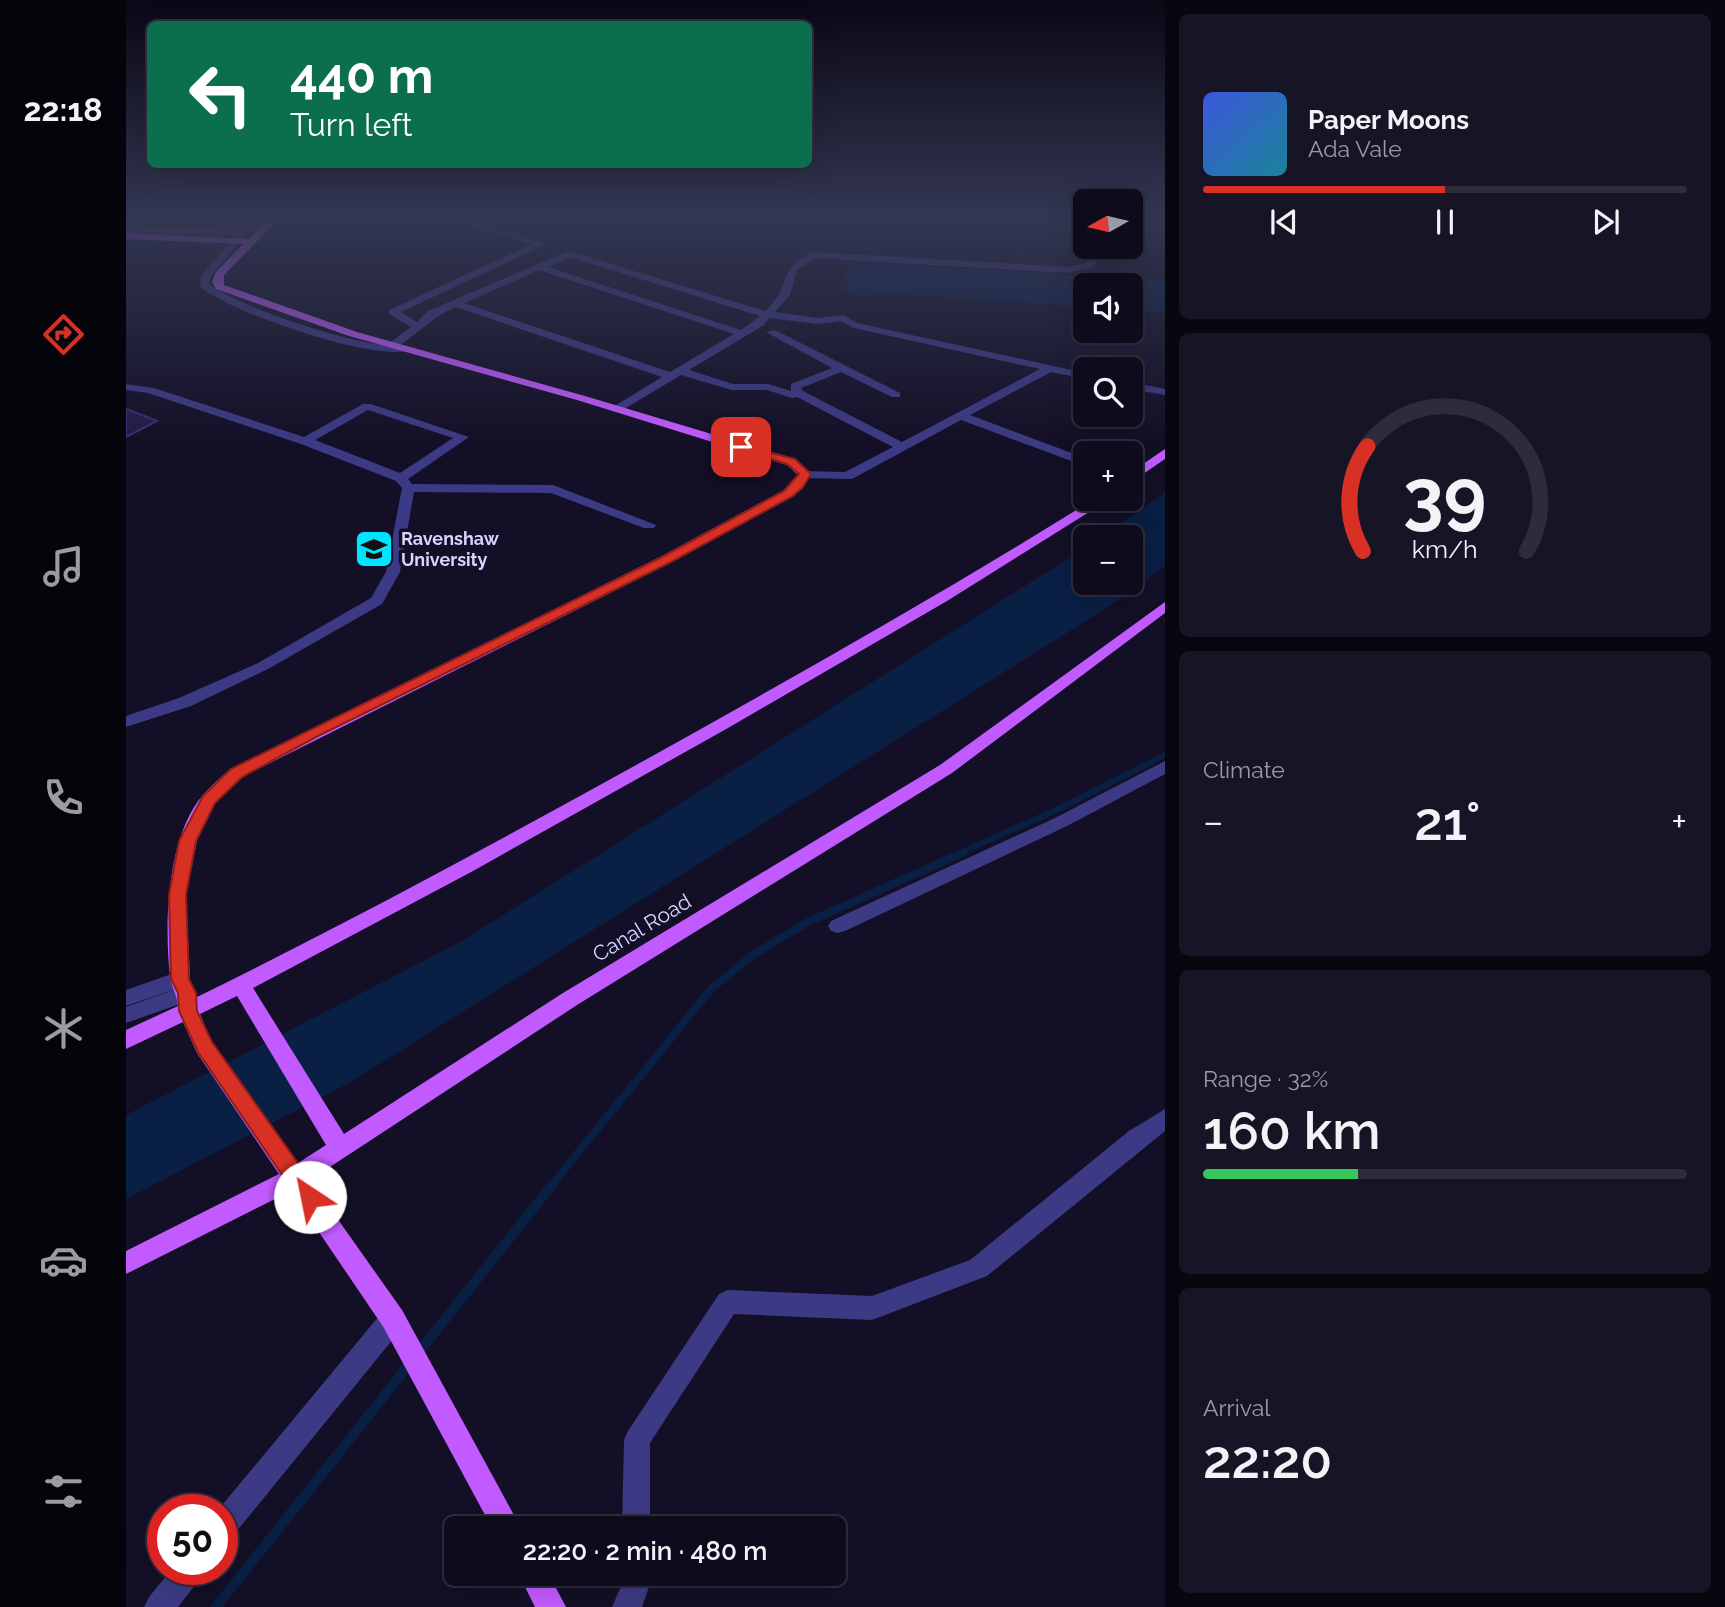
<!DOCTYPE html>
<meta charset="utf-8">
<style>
:root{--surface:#0e0b1c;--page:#171425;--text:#f1f3f6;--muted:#9b9ba3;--line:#2e2b3b;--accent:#d93025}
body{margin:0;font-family:Raleway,sans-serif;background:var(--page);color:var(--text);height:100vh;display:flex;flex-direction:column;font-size:26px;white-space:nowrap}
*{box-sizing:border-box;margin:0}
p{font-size:23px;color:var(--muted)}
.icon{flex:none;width:38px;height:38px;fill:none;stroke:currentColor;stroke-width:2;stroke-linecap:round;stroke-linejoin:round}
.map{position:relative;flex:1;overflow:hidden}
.drawer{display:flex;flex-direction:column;gap:14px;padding:14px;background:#08060f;width:560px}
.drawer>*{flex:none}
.top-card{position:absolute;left:21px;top:21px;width:665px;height:147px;border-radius:10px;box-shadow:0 7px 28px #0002,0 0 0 2px var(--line);background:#0b6e4f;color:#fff;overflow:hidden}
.needle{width:46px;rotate:262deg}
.controls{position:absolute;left:947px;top:189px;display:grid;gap:14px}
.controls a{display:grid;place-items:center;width:70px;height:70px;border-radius:10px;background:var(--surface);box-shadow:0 7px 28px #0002,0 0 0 2px var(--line);font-size:35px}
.speed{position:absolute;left:21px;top:1494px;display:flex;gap:14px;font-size:35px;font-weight:700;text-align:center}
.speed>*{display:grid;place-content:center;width:91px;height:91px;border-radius:50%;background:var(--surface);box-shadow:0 7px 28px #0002,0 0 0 2px var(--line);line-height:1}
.speed .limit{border:10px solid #d22;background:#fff;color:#111}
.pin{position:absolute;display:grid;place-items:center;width:60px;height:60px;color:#fff;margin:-30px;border-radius:14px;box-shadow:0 4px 10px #0006}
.me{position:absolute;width:77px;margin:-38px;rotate:326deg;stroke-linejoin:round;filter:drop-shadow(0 0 5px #0008)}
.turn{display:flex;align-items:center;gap:24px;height:147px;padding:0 28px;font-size:32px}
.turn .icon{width:91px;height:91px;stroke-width:2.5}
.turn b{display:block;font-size:49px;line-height:60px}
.big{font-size:52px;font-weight:600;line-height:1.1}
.drawer .widget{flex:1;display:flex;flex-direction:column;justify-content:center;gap:10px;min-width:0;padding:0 24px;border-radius:10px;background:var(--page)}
.drawer .dial{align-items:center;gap:0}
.dial svg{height:182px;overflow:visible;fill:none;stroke:var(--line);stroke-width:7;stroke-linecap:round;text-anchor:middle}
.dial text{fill:var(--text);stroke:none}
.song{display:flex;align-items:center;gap:21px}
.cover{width:84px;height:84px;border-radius:10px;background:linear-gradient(135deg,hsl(230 70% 55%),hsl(190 70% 35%))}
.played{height:7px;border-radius:4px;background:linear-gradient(90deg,var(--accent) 50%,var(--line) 50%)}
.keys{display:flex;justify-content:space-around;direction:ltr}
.heat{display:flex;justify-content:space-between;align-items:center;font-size:38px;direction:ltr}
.charge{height:10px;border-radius:5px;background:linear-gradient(90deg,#34c759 32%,var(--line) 0)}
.trip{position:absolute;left:318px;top:1516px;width:402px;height:70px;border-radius:10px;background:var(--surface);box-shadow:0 7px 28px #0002,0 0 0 2px var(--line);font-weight:600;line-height:70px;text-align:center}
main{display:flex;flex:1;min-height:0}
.tabs{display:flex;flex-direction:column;width:126px;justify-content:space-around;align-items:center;background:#06040b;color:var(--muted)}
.tabs .icon{width:49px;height:49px}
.tabs .current{color:var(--accent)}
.tabs b{font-size:32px;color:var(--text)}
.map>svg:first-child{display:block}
.water{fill:#0a1f44}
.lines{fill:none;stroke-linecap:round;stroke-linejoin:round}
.stream-far2{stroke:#0a1f44;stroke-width:6}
.stream-far1{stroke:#0a1f44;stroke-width:8}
.stream{stroke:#0a1f44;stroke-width:10}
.building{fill:#241b47;stroke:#3b2d73;stroke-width:2}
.minor{fill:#3d3a85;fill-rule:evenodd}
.major{fill:#c25bff;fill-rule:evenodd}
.route{fill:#d93025;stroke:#8d1f18;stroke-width:2}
.labels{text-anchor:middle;stroke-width:7;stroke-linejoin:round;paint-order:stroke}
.far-poi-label{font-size:18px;font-weight:bold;fill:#d9d4ff;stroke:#130f26;text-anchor:start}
.street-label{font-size:21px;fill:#d9d4ff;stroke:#130f26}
</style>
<main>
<nav class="tabs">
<b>22:18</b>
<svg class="icon current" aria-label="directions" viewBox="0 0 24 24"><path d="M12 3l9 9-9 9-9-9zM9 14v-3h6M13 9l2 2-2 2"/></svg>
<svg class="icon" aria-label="music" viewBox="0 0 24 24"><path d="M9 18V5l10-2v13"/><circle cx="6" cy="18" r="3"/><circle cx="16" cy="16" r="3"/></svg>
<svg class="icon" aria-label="phone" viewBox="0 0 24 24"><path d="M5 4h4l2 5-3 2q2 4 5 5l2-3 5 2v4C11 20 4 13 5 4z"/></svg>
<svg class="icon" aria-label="climate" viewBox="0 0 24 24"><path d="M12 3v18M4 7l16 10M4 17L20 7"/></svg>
<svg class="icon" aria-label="car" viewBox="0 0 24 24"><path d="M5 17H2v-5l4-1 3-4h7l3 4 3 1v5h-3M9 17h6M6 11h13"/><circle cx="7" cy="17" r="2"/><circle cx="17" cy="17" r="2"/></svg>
<svg class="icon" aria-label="filters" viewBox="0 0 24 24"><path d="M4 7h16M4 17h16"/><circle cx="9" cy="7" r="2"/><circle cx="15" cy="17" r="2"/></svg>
</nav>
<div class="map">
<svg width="1039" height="1607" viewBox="0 0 1039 1607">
<rect width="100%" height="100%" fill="#130f26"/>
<g class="water">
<path d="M728,265H775L1039,281V313L1005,311L1004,285H959V307L769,294L735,296L711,289L722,281L717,272Z"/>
<path d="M1039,492V566L995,599L225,1082L0,1199V1115L336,941L959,548V583H1004V537H975Z"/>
</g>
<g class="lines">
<path class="stream-far2" d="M832,854L937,807L1039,755"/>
<path class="stream-far1" d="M424,1187L585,989L628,954L682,922L836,853"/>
<path class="stream" d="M90,1607L426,1185"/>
</g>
<path class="building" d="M0,409L31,421L0,437Z"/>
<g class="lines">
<g class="minor">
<path d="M124,219H133L85,276L83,284C113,307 223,343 261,345L285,327L263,314V310L406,244L323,219H335L420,244L275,312L291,322L302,311L443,251L639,311C665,289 651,267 687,252L942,267L960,263L967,247H977L967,267L942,273L689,258L671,270L664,295L649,312L692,318L717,315L731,323L959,373V379L925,372L844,415L959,458V466L835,420L726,479L679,478L675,477V471L719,472L767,447L671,397L666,398L641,390H606L555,375L495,411H487V407L536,377L330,307C307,316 293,333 272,346L281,347V351C240,359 107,313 74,287L75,276L110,235L0,233V227L115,229ZM444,257L634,316L615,330L422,267ZM413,270L608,334L544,372L338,303ZM643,318L692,324L715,321L728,328L914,369L776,442L677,391L675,388L715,372L766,397H774V393L649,330L640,332L706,368L665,384V391L642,384H607L563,370L638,325Z"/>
<path d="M1004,382L1039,389V395L1004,389Z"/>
<path d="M0,384L28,388L178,437L237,404H245L343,437L282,479L286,484L427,485L530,525L528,528H518L425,493L288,492L274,572L256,604L142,669L65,706L0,727V716L53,698L132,663L245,598L260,572L276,488L270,481L175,444L22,393L0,390ZM242,410L327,438L274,473L189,440Z"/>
<path d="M1039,761V774L941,826L719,931L712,933L705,931L702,926L705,921L929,818Z"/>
<path d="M54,971L61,973L64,979L61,985L0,1006V990Z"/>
<path d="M61,985L68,987L71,993L68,999L0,1023V1007Z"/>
<path d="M1039,1109V1131L861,1276L746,1320L608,1314L524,1443V1528H496L498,1440L502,1431L593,1294L602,1290L746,1296L844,1260L1003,1131Z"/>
<path d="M267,1307L276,1310L279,1319L276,1328L106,1537L96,1541V1510H92L258,1310Z"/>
<path d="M45,1570H77L73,1580L52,1607H18L23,1597Z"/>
<path d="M496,1573H524V1584L516,1607H486L496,1584Z"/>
</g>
<g class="major">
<path d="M143,219H153L98,275V285L231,332L459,396L669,459L685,474L668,496L546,562L116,777L89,803L71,841L60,895L64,979L71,997C236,916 397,828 557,739C696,661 834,583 968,499H984L821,601L602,728L347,871L127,988L218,1134L437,993L814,765L1039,602V613L826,773L451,1005L184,1180L276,1310L395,1528H366L258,1328L165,1191L0,1274V1251L153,1174L71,1053L57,1022L0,1049V1030L52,1006C51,995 45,986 44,976C38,924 41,836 77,795C85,786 95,777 104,769L536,556L658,490L672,475L661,465L451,400L223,336L90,289L86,282L90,272L117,244L0,239V233L123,239ZM111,996L200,1145L172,1163L86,1042L74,1014Z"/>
<path d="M1039,449V459L1004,483V473Z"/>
<path d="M392,1573H422L440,1607H409Z"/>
</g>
</g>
<linearGradient id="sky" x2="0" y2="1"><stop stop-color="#0a0815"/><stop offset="0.49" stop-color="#333752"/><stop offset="1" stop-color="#333752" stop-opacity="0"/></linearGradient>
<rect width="1039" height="444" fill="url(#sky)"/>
<path class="route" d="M611,444L669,459L685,474L677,487L667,496L545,562L192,736L116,777L89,803L70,841L60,895L63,979L70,993L71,1011L86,1042L191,1190L194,1197L191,1204L184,1207L176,1204L72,1052L53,1011L52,993L45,979L43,895L53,841L77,796L105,769L536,557L658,491L673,474L661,464L611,449Z"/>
<defs>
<g id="university-square" transform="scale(2.0125)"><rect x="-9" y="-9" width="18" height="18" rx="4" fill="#00e5ff" stroke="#130f26"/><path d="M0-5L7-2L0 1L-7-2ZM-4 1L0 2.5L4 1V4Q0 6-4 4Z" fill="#111"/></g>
</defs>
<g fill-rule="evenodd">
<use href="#university-square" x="248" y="549"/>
</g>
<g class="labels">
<g class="far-poi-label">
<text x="275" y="545">Ravenshaw<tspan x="275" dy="21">University</tspan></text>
</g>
<g class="street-label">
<text transform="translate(516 928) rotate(-31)" y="7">Canal Road</text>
</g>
</g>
</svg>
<div class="controls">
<a><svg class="needle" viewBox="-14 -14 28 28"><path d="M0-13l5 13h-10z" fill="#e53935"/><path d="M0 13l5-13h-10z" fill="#9b9ba3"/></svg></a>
<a><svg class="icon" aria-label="sound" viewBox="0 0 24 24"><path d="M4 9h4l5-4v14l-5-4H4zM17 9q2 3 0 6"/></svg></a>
<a><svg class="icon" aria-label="search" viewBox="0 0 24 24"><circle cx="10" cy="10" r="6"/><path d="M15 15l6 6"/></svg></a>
<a>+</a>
<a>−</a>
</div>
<div class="speed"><div class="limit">50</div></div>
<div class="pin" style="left:615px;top:447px;background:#d93025"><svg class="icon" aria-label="arrive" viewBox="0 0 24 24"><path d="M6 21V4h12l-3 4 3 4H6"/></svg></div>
<svg class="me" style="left:184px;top:1197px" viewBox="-20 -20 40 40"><circle r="19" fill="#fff"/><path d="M0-13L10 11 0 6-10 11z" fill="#d93025"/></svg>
<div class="trip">22:20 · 2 min · 480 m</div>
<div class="top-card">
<div class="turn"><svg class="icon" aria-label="left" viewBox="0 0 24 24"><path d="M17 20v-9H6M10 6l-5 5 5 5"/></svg><div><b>440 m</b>Turn left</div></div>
</div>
</div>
<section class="drawer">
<div class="widget">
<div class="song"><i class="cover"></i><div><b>Paper Moons</b><p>Ada Vale</p></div></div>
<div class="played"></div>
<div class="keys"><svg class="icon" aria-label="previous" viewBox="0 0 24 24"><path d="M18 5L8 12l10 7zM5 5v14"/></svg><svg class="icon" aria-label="pause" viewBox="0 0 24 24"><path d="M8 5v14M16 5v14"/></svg><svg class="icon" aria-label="next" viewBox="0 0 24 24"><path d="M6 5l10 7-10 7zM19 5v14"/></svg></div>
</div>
<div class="widget dial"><svg viewBox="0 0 100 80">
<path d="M14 69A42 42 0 1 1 86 69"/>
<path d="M14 69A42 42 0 0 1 16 23" stroke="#d93025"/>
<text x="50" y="56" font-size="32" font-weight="700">39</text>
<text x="50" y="72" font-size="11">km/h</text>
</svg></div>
<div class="widget"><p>Climate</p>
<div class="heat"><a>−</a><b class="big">21°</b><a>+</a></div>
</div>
<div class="widget"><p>Range · 32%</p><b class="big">160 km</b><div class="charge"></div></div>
<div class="widget"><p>Arrival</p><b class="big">22:20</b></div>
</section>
</main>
